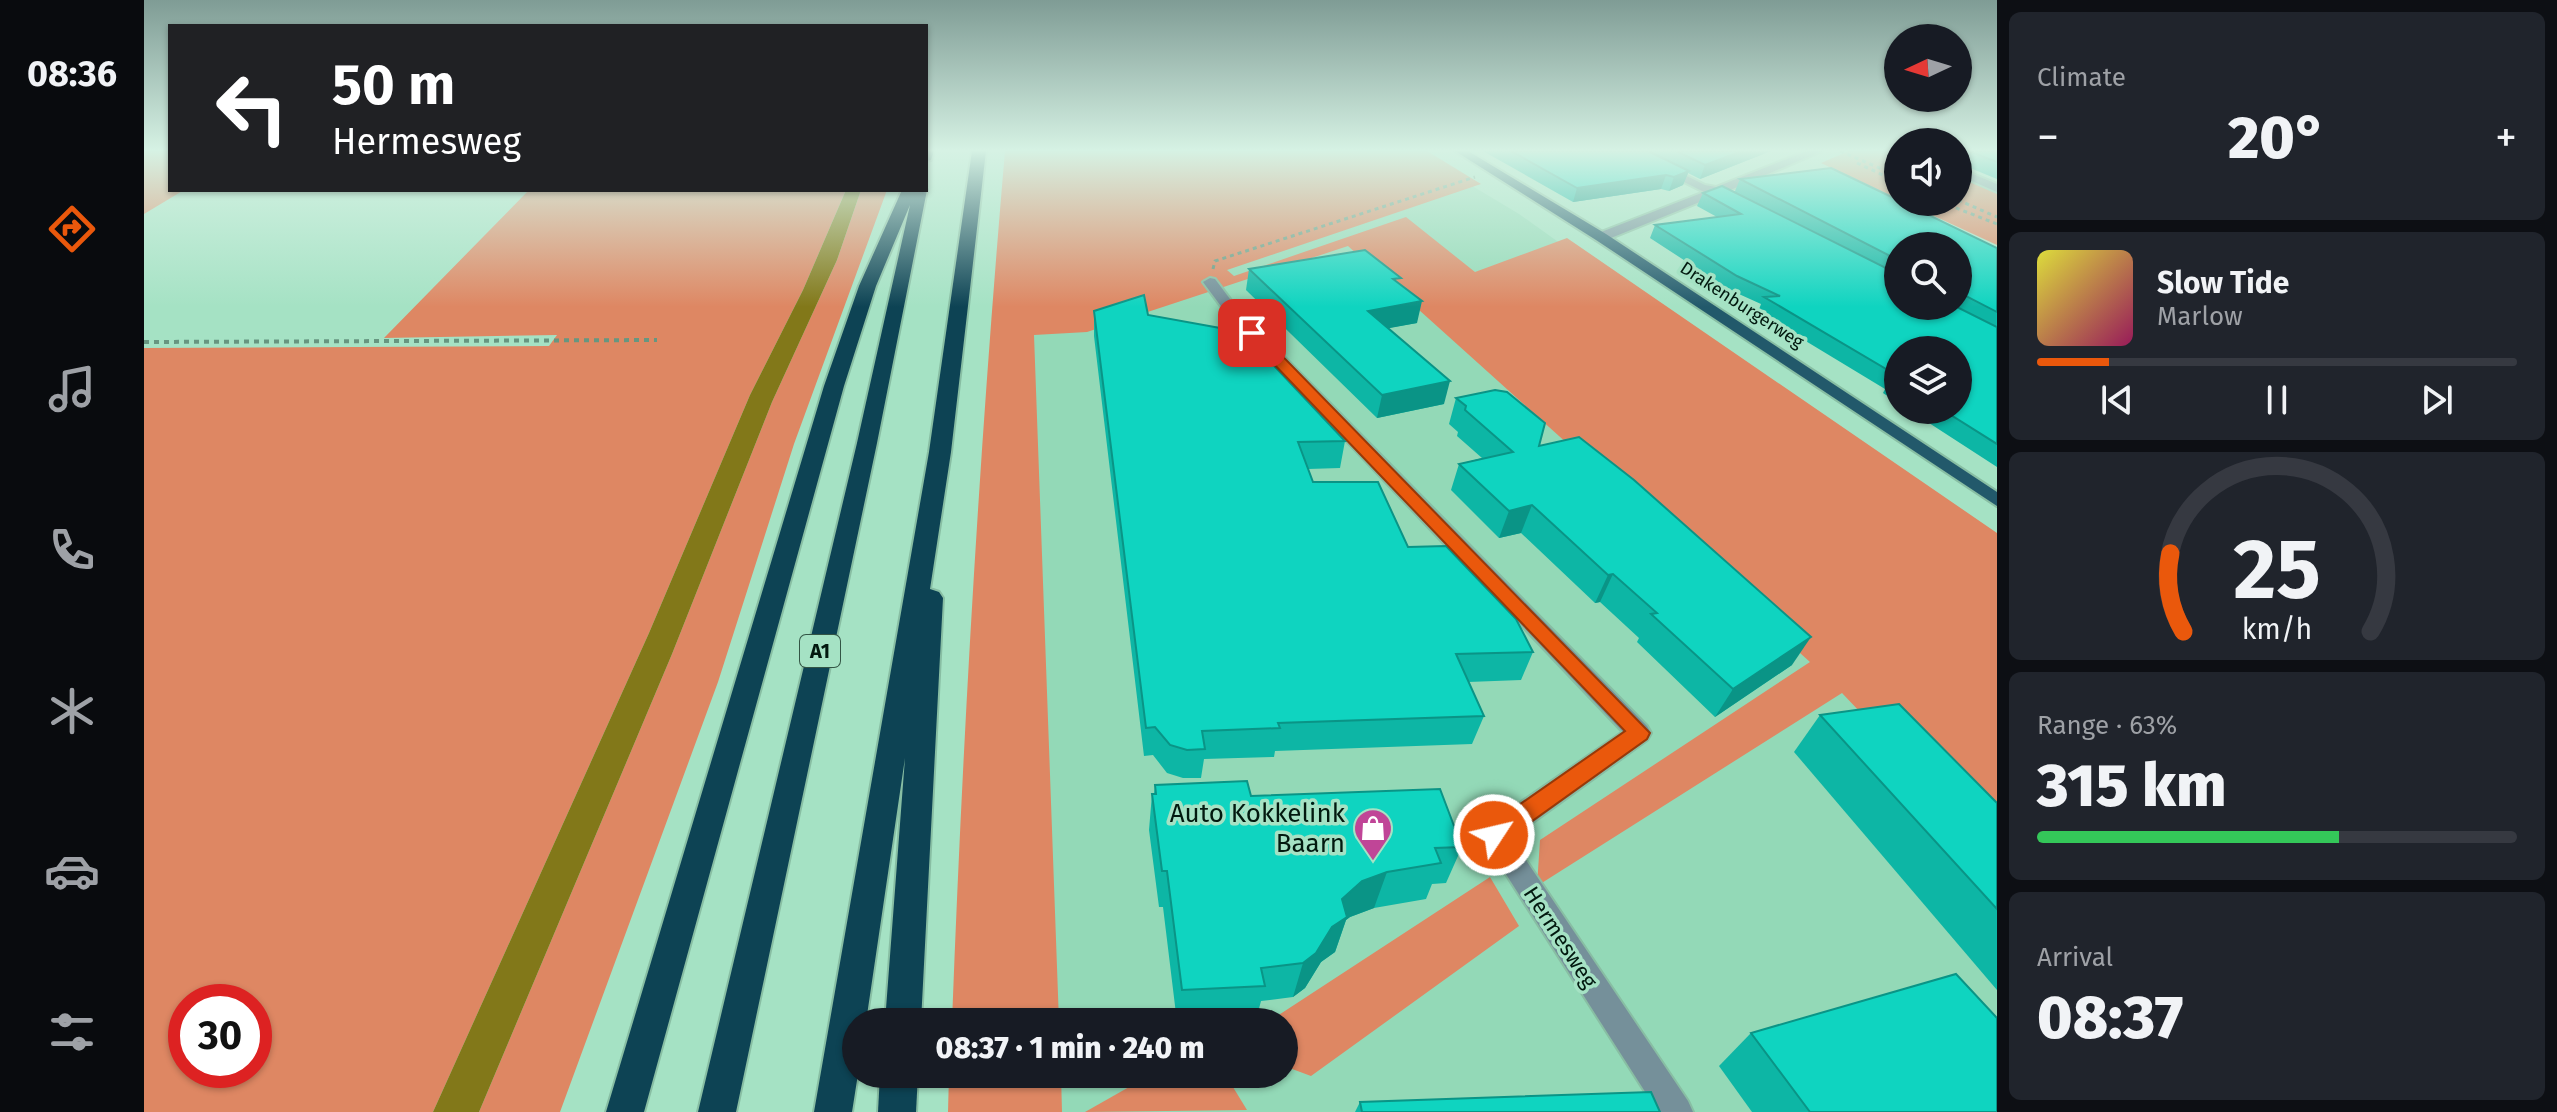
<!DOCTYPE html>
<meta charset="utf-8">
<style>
:root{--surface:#171b24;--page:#20242c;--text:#f1f3f6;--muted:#9ea1a6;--line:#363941;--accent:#ea580c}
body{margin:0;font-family:"Fira Sans",sans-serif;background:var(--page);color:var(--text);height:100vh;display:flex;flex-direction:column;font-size:30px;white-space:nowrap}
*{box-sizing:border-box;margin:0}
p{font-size:26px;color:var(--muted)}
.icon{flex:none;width:44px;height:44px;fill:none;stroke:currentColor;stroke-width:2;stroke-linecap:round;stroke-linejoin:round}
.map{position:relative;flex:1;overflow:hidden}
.panel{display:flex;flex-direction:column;gap:12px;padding:12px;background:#0d0f14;width:560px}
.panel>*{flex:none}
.hud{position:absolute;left:24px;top:24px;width:760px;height:168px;border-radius:0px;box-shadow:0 2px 6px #0004;background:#202124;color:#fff;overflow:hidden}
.needle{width:52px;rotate:266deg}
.buttons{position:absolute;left:1740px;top:24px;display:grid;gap:16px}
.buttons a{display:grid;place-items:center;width:88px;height:88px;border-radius:50%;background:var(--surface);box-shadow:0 2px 6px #0004;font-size:40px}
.speed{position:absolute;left:24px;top:984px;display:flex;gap:16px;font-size:40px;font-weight:700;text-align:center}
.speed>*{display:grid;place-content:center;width:104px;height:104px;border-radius:50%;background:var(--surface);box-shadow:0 2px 6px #0004;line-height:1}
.speed .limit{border:12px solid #d22;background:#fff;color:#111}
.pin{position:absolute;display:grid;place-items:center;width:68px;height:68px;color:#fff;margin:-34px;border-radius:16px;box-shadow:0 4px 12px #0006}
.me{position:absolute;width:88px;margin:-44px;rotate:55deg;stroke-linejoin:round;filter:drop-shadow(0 0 6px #0008)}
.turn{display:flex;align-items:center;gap:28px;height:168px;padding:0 32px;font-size:36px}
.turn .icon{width:104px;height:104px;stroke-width:2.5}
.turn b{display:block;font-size:56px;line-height:68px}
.big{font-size:60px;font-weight:800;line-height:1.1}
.panel .tile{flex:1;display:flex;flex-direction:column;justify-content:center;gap:12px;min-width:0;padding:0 28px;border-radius:12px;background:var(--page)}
.panel .dial{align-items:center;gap:0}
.dial svg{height:208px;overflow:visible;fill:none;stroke:var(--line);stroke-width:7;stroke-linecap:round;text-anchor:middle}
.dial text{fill:var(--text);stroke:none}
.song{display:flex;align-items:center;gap:24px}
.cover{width:96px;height:96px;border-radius:12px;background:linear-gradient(135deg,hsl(60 70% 55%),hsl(330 70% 35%))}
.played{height:8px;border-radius:4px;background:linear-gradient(90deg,var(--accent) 15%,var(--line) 15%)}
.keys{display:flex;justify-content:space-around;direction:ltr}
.heat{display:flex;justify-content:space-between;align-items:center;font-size:44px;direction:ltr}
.charge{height:12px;border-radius:6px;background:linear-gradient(90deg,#34c759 63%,var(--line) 0)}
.trip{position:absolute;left:698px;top:1008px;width:456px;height:80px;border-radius:40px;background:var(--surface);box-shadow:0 2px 6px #0004;font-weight:800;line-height:80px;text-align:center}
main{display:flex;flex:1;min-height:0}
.menu{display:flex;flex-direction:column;width:144px;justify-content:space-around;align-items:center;background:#090b0e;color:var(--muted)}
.menu .icon{width:56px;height:56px}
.menu .current{color:var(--accent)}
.menu b{font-size:36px;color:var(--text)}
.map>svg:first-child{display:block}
.built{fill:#93d9b7}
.green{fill:#de8763;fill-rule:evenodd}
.water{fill:#827819}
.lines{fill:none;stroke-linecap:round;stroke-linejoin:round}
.minor-casing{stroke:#88bea3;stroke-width:4}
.major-casing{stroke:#88bea3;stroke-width:4}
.highway-casing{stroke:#88bea3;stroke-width:4}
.path-far1{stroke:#679680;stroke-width:3;stroke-dasharray:4 4;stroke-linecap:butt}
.path{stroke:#679680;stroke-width:4;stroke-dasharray:5 5;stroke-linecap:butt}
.minor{fill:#75909a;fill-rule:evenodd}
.major{fill:#22596b;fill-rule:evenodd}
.highway{fill:#0d4354;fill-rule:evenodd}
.wall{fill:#0db6a5;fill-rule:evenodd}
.shaded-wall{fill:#0a9486}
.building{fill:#0fd4c0;stroke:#0a9486;stroke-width:2}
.route{fill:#ea580c;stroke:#983908;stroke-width:2}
.labels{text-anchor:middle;stroke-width:7;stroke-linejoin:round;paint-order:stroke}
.far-street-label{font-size:18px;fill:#02190f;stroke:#a5e2c4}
.shield{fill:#a5e2c4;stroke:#335545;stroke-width:2}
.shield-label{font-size:20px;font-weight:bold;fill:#02190f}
.street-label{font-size:22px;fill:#02190f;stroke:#a5e2c4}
.near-poi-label{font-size:26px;fill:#02190f;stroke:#a5e2c4;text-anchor:end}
</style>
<main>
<nav class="menu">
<b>08:36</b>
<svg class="icon current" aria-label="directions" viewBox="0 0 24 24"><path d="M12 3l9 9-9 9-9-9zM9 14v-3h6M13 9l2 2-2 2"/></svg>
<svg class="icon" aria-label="music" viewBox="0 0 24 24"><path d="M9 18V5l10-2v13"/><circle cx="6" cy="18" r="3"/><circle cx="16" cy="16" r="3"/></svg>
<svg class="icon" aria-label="phone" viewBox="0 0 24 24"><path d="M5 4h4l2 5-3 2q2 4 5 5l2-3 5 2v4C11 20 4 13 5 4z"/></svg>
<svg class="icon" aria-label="climate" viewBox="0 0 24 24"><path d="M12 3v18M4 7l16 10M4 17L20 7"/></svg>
<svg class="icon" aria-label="car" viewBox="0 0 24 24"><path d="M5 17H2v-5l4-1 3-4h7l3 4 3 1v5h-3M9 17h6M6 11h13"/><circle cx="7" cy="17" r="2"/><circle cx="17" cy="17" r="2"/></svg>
<svg class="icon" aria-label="filters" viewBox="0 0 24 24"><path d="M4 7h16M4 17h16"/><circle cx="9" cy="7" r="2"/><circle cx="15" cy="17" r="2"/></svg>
</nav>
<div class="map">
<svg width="1853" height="1112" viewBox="0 0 1853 1112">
<rect width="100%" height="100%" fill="#a5e2c4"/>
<path class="built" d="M1315,178L1375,214L1853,554V1112H865L866,1074H1140V1022H868L880,316Z"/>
<g class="green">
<path d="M0,151H26V190H40L0,214Z"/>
<path d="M861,151H1283L1337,184L1083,270L1090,276L1262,217L1331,272L1423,238L1853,533V856L1698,693L1393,886L1396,840L1666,662L1204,246L943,332L890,335L915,1022H808C819,731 836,441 861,151Z"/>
<path d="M1705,151H1754V199L1677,163Z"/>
<path d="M1814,176L1853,192V245L1760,202H1814Z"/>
<path d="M385,190H702L659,290L606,395L505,633L289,1112H0V348L405,346L413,335L240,338ZM42,1002H110V1070H42Z"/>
<path d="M717,190H743L650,444L574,682L416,1112H335L528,654L628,402L693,260Z"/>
<path d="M1346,877L1375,926L1167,1076L1140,1066V1022H1124Z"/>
<path d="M805,1074H917L918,1112H804Z"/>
<path d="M1008,1074H1081L1103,1110L941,1112Z"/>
</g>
<path class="water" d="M702,190H717L693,260L628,402L528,654L335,1112H289L505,633L606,395L659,290Z"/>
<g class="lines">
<g class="minor-casing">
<g id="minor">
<path d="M1478,151H1492L1561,185L1572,187L1663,151H1678L1584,191L1596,197V203H1588L1573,195L1462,240H1452V234L1560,192Z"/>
<path d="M1814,168L1853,184V192L1814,175Z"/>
<path d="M1066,278L1071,279L1095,311L1503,726L1507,733L1503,740L1367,838L1544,1101L1549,1112H1514L1337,835L1341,827L1479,732L1085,317L1059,282Z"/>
</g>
</g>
<g class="major-casing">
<path id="major" d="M1311,151H1324L1462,234L1853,492V506L1452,240Z"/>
</g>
<g class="highway-casing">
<g id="highway">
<path d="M782,151H790L787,160L782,161Z"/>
<path d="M828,151H842L807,452L786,589L795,592L799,598L777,1022H741L761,758L722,1022H712L714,1074L708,1112H670L785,452Z"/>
<path d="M782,188L783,190L733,443L592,1112H554L713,443L766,205L732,286L700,386L500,1112H462L680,386L715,286L758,190Z"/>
<path d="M736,1074H774L772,1112H734Z"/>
</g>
</g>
<g class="path-far1">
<path d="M1696,151L1754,176"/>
<path d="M1713,163L1754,182"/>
<path d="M1748,196H1754"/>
<path d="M1814,200L1853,217"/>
<path d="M1797,202L1853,224"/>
<path d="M1069,269L1071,261L1331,177"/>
</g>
<path class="path" d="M0,342L513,340"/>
<use href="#minor" class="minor"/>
<use href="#major" class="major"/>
<use href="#highway" class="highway"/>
</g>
<g class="wall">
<path d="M1339,151H1627L1556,179L1544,173L1539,185L1525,191L1517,189L1429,202Z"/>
<path d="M1814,151H1853V179L1814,163Z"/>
<path d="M1596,179L1853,248V467L1765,410H1814L1754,350V403L1739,393L1741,389L1614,312L1617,304L1586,290L1506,238L1511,225L1573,217L1553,206L1559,193L1591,191ZM1754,246H1814V306H1754Z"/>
<path d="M1105,269L1255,284L1273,323L1244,328L1300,404L1233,418L1102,290Z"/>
<path d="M950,311L1004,315L1201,441L1196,468L1164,469L1169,482L1264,547L1389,652L1377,680L1324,682L1340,716L1328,744L1131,751L1130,757L1060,759L1057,778H1039L1023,773L1009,755L1000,756L950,336Z"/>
<path d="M1312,398L1395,446L1648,665L1571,717L1493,642L1495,638L1456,602L1451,603L1377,533L1355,538L1307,490L1315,464L1338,458L1313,436L1314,432L1305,424Z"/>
<path d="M1676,715L1853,803V990L1650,752Z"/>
<path d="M1011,785L1107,796L1318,847L1302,883L1288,884L1282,899L1230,908L1206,917L1202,920L1191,952L1177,962L1161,988L1149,997L1117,1001L1112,1020L1033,1022L1019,907H1015L1005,830L1008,794H1010Z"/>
<path d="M1607,1033L1853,1112H1608L1575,1066Z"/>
<path d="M1216,1102L1516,1112H1211Z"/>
</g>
<g class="shaded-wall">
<path d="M1598,151H1627L1556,179L1561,165Z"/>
<path d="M1545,171L1539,185L1525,191L1530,177Z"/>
<path d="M1522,175L1517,189L1429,202L1433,188Z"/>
<path d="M1278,301L1273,323L1219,333L1224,311Z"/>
<path d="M1306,381L1300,404L1233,418L1238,395Z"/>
<path d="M1388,505L1377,533L1355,538L1365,511Z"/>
<path d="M1469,574L1456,602L1451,603L1464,575Z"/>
<path d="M1667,637L1648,665L1571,717L1589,689Z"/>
<path d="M1243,872L1230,908L1206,917L1202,920L1191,952L1177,962L1161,988L1149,997L1159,963L1198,899L1218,881Z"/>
</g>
<g class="building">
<path d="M1367,151H1504L1545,171L1530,177L1522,175L1433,188Z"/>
<path d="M1532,151H1598L1561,165Z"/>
<path d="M1825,151H1853V162Z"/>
<path d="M1687,168L1754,200V202H1758L1853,248V312L1814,292V246H1754V260L1596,179Z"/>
<path d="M1578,186L1754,274V306H1811L1853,327V444L1799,410H1814V350H1754V376L1620,297L1636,296L1593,276L1511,225L1597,214L1559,193Z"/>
<path d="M1221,250L1257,278L1249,279L1278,301L1224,311L1306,381L1238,395L1105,269Z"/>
<path d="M1000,295L1004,315L1098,332L1201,441L1154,442L1169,482H1234L1264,547L1302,546L1372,619L1389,652L1312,654L1340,716L1134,723L1136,728L1058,731L1061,749L1043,750L1026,745L1011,727L1002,728L950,311Z"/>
<path d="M1351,390L1363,392L1401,423L1395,446L1435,437L1490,480L1667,637L1589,689L1507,614L1513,613L1469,574L1464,575L1388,505L1365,511L1315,464L1369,452L1321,410L1322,406L1312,398Z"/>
<path d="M1755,704L1853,803V909L1676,715Z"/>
<path d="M1103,781L1107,796L1296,789L1318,847L1291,848L1297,863L1243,872L1218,881L1198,899L1203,917L1188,927L1172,953L1159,963L1117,968L1121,986L1038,990L1023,871H1018L1008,794H1012L1011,785Z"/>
<path d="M1812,974L1853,1018V1112H1666L1607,1033Z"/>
<path d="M1507,1092L1516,1112H1218L1216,1102Z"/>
</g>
<linearGradient id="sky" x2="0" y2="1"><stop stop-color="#7f9c95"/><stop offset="0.49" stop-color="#d6f2e4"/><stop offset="1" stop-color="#d6f2e4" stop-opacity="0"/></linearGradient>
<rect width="1853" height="307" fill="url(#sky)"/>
<path class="route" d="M1108,329L1113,330L1506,733L1503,739L1359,842L1350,845L1342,842L1338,835L1342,828L1481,731L1103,336V330Z"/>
<defs>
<g id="shop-pin" transform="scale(2)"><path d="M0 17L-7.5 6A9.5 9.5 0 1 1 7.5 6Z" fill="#c04597" stroke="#a5e2c4"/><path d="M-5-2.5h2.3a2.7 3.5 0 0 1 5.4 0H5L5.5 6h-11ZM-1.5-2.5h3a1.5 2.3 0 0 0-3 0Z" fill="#fff"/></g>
</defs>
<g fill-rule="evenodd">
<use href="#shop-pin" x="1229" y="828"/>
</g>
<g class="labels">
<g class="far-street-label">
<text transform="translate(1598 305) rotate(33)" y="6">Drakenburgerweg</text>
</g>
<rect class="shield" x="656" y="635" width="40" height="32" rx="6"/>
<g class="shield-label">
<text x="676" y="658">A1</text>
</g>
<g class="street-label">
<text transform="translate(1417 937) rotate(57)" y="8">Hermesweg</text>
</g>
<g class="near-poi-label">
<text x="1201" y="822">Auto Kokkelink<tspan x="1201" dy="30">Baarn</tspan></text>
</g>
</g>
</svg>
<div class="buttons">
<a><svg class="needle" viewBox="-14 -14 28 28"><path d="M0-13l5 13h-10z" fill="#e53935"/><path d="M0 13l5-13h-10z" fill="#9ea1a6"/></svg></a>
<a><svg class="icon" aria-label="sound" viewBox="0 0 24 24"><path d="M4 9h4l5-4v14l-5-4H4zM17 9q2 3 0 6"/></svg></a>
<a><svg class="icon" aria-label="search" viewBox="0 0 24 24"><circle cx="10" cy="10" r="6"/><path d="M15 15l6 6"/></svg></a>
<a><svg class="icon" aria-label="layers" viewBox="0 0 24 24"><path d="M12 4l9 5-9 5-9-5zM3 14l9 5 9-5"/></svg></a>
</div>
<div class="speed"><div class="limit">30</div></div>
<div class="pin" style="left:1108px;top:333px;background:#d93025"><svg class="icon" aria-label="arrive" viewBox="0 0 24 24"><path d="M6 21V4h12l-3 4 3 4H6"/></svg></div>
<svg class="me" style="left:1350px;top:835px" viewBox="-20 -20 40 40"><circle r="17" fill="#ea580c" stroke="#fff" stroke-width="3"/><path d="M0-11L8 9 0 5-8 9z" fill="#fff"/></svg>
<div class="trip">08:37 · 1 min · 240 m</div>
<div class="hud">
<div class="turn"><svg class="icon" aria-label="left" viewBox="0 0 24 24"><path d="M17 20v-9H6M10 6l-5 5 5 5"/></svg><div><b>50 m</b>Hermesweg</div></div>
</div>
</div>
<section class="panel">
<div class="tile"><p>Climate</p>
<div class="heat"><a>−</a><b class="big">20°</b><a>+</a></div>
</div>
<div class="tile">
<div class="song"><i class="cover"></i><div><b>Slow Tide</b><p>Marlow</p></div></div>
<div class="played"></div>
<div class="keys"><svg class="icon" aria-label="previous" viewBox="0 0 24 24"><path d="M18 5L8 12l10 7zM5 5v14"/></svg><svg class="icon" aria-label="pause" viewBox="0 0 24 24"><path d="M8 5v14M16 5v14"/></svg><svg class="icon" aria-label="next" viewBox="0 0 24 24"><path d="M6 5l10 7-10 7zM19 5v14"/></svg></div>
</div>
<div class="tile dial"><svg viewBox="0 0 100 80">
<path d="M14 69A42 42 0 1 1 86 69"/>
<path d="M14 69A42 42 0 0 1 9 39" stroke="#ea580c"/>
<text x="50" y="56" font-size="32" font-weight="700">25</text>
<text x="50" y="72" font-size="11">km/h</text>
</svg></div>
<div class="tile"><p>Range · 63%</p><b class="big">315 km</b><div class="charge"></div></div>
<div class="tile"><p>Arrival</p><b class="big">08:37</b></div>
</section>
</main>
